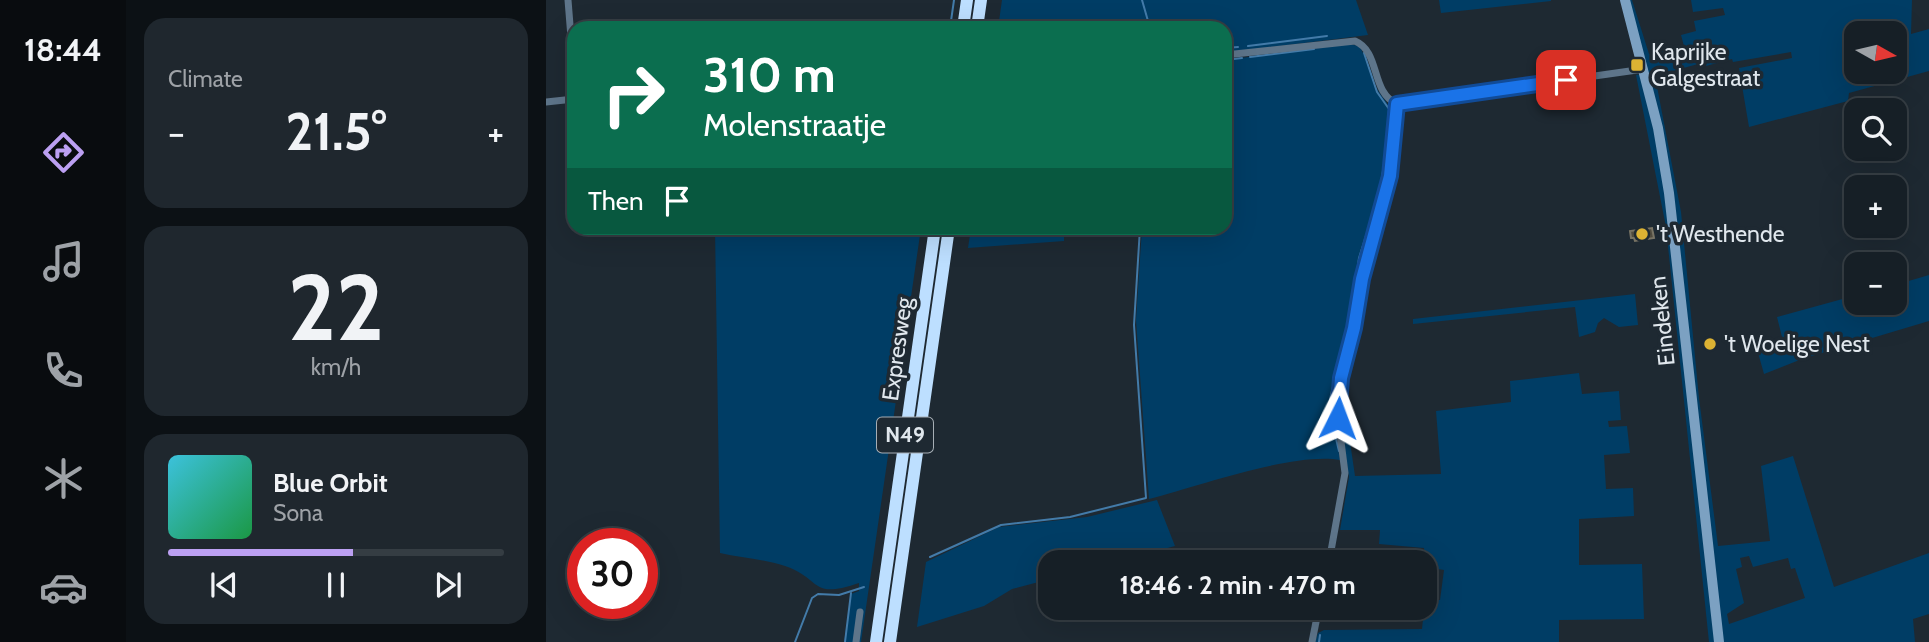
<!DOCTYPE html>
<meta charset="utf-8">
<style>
:root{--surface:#161f26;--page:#1f272e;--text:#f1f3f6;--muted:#9ea2a7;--line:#353d43;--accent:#bca0f2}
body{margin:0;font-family:Cabin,sans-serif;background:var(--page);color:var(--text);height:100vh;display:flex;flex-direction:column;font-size:26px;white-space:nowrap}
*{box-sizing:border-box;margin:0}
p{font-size:23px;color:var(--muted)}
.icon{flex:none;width:38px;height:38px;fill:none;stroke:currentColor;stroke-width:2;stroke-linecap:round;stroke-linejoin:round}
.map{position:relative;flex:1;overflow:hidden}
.details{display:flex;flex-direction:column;gap:18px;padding:18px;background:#0c1115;width:420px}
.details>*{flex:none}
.hud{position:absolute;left:21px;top:21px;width:665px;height:214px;border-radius:21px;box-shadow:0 7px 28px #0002,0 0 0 2px var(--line);background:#0b6e4f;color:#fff;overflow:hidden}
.needle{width:46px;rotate:98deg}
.buttons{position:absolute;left:1298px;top:21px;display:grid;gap:14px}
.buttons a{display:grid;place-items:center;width:63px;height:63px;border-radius:14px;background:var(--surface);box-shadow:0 7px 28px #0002,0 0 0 2px var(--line);font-size:35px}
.speed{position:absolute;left:21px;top:528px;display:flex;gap:14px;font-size:35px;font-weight:700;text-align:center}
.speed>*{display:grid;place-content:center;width:91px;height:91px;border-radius:50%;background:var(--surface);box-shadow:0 7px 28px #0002,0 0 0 2px var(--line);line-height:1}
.speed .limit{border:10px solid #d22;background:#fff;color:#111}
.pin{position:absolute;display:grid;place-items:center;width:60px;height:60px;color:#fff;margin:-30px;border-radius:14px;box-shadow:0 4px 10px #0006}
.me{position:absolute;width:77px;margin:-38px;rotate:3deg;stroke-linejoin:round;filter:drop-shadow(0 0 5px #0008)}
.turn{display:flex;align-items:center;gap:24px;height:147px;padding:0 21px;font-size:32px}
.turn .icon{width:91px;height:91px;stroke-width:2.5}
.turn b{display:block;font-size:49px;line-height:60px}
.then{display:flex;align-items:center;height:66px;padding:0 21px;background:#0003;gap:14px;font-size:26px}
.big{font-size:52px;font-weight:700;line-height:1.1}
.details .card{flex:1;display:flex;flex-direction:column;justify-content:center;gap:10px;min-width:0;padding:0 24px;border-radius:21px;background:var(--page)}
.details .dial{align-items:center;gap:0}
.dial b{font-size:91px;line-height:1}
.song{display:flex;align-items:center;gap:21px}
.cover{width:84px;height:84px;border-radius:10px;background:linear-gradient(135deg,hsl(190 70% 55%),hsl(140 70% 35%))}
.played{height:7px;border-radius:4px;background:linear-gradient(90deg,var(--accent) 55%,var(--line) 55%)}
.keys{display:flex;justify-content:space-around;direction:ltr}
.heat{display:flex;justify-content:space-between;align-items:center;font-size:38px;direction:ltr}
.trip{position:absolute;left:492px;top:550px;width:399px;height:70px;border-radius:21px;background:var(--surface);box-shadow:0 7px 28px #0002,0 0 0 2px var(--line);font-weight:700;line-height:70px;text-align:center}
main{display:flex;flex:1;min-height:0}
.menu{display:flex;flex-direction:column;width:126px;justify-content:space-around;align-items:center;background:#090c0f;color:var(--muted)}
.menu .icon{width:49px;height:49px}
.menu .active{color:var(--accent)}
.menu b{font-size:32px;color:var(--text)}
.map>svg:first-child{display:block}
.green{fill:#003d65;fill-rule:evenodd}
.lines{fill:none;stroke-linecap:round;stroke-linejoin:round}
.stream{stroke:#437ba9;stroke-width:2}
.building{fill:#504b3e;stroke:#787364;stroke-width:2}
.street{stroke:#5e758a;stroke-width:7}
.secondary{stroke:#7ca1c2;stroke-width:10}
.highway{stroke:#bddfff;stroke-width:12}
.route-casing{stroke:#114b97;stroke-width:18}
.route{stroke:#1a73e8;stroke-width:12}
.poi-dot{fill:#dcb233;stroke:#1e2932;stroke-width:2.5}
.labels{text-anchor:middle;stroke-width:7;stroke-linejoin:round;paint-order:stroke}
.shield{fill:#1e2932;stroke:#a6aeb5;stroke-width:2}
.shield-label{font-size:21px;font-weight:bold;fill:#e0e7ed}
.poi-label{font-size:23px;fill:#e0e7ed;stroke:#1e2932;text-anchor:start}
.street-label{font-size:23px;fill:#e0e7ed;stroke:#1e2932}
</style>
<main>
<nav class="menu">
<b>18:44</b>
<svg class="icon active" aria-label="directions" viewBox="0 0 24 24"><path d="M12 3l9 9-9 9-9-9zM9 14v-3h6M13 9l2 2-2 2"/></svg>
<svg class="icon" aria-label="music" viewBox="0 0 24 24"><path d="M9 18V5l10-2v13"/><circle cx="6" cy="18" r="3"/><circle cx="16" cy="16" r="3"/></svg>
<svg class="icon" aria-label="phone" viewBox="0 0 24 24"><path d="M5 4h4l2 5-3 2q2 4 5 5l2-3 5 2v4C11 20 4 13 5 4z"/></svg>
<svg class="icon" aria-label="climate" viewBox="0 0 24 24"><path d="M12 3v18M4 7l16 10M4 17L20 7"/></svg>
<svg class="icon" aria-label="car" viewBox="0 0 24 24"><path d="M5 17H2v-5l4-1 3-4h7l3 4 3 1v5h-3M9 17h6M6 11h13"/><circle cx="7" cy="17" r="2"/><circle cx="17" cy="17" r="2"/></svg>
</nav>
<section class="details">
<div class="card"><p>Climate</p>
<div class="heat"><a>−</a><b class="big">21.5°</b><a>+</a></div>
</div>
<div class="card dial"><b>22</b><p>km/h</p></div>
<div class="card">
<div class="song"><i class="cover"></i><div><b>Blue Orbit</b><p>Sona</p></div></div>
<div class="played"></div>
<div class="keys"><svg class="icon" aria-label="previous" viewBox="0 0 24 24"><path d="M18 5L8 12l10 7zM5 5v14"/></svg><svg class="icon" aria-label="pause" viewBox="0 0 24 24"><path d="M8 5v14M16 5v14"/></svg><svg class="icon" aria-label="next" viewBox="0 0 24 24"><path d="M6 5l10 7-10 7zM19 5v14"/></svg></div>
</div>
</section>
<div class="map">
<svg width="1383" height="642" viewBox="0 0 1383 642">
<rect width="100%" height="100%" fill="#1e2932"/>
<g class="green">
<path d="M456,0H810L822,35L679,53V28H452Z"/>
<path d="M893,0H1005V1L895,13Z"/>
<path d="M1080,0H1086L1103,54L1138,46L1135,35L1150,31L1148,21L1179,15L1177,8L1147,12L1145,0H1366L1365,34L1383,29V71L1303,93L1302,101L1203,127L1193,68L1246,58L1245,52L1187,62L1186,59L1160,66L1159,62L1109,76L1135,212L1153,398L1172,546L1224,541L1215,466L1247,456L1288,587L1383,553V614L1367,619L1369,642H1177L1129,206ZM1311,33H1349V72H1311ZM1203,556L1207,567L1242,558L1245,569L1249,568L1259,598L1183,624L1181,614L1198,603L1190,569L1196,567L1194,558Z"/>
<path d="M802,44L813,46C821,58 824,72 829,85C834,96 844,104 847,115L838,182L814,265L805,326L788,385L787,418L794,460C747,452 653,486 603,499L590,320L596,228H679V60Z"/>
<path d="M1097,74L1119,187L1169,642H1163L1120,227L1090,75Z"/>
<path d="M169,228H375L315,642H298L305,594L313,591V583C263,600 277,579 239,566C218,559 195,558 174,553Z"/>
<path d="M425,228H518V241L422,248Z"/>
<path d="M1383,275V321L1256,359L1218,374L1211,349L1237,341L1231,317L1311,295V303H1349V285Z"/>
<path d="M1089,294L1092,325L1073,327L1058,318L1052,323L1049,332L1033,337L1029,307L867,324V319Z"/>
<path d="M1033,373L1036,394L1073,391L1075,420L1062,421L1063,427L1081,426L1084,453L1058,455L1060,489L1087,488L1088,516L1033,519V565L1096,564L1098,619L1013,620V642H769L772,633L778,630L876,629L879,599L894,600L898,570L879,567L878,548L833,544L834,530H794L803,477L796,429L802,428L809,476L895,474L890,411L965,402L964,381Z"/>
<path d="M611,500L629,546L569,562H504V579L466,589L438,606L371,627L380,562L453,527L541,517Z"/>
</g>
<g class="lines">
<g class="stream">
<path d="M596,0L604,28"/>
<path d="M404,28L408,0"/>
<path d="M702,46L781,36"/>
<path d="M679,48L692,47"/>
<path d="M704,57L768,49"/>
<path d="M679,60L696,58"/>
<path d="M793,451L784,414V399L806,308L813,258L833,195L840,153L843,109L831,92L818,53"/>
<path d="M384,557L455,525L524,517L600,498L588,325L594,228"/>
<path d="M249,642L266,598L272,594L293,595L318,587"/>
<path d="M299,642L305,593"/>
<path d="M773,642L774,635"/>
</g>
</g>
<path class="building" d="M1106,228L1108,238L1089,241L1088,238H1085L1084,231Z"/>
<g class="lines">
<g class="street">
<path d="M22,0L28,75"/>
<path d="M399,28V24"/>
<path d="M679,55L809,41C835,52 824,92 851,104"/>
<path d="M0,102L28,99"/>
<path d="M851,104L1098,69"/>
<path d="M783,562L799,473L792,418L795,378L809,328L819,261L839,201L851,104"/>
<path d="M310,642L314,612"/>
<path d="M766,642L773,607"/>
</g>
<path class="secondary" d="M1079,0L1112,128L1123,193L1173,642"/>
<g class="highway">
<path d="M417,28L421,0"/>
<path d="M431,28L435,0"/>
<path d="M330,642L389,228"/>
<path d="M344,642L403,228"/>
</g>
</g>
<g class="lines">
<g class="route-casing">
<path id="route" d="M792,418L795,378L808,328L816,279L844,176L851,104L1020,80"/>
</g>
<use href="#route" class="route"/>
</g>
<g class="poi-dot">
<rect x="1084" y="58" width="14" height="14" rx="3.5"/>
<circle cx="1096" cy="234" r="7"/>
<circle cx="1164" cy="344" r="7"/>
</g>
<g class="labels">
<rect class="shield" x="331" y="417.5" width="56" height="35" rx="5"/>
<g class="shield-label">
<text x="359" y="442">N49</text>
</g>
<g class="poi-label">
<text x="1105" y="60">Kaprijke<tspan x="1105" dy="26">Galgestraat</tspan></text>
<text x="1110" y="242">'t Westhende</text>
<text x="1178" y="352">'t Woelige Nest</text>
</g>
<g class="street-label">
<text transform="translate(1116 321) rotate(-96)" y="8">Eindeken</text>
<text transform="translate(351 349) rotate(-82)" y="8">Expresweg</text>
</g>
</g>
</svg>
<div class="buttons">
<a><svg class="needle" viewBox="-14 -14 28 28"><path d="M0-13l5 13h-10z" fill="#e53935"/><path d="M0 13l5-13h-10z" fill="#9ea2a7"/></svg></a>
<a><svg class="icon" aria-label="search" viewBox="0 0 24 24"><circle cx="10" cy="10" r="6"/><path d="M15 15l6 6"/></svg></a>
<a>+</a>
<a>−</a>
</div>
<div class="speed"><div class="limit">30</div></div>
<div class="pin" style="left:1020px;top:80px;background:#d93025"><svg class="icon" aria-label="arrive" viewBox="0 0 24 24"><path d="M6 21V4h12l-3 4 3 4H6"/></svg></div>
<svg class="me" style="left:792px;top:418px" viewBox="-20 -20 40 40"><path d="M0-17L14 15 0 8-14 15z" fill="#1a73e8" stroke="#fff" stroke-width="4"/></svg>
<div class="trip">18:46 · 2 min · 470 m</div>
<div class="hud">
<div class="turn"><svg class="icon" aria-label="right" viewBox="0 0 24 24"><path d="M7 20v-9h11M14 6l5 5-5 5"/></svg><div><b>310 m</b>Molenstraatje</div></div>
<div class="then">Then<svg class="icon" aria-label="arrive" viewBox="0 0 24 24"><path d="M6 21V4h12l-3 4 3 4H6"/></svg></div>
</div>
</div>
</main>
